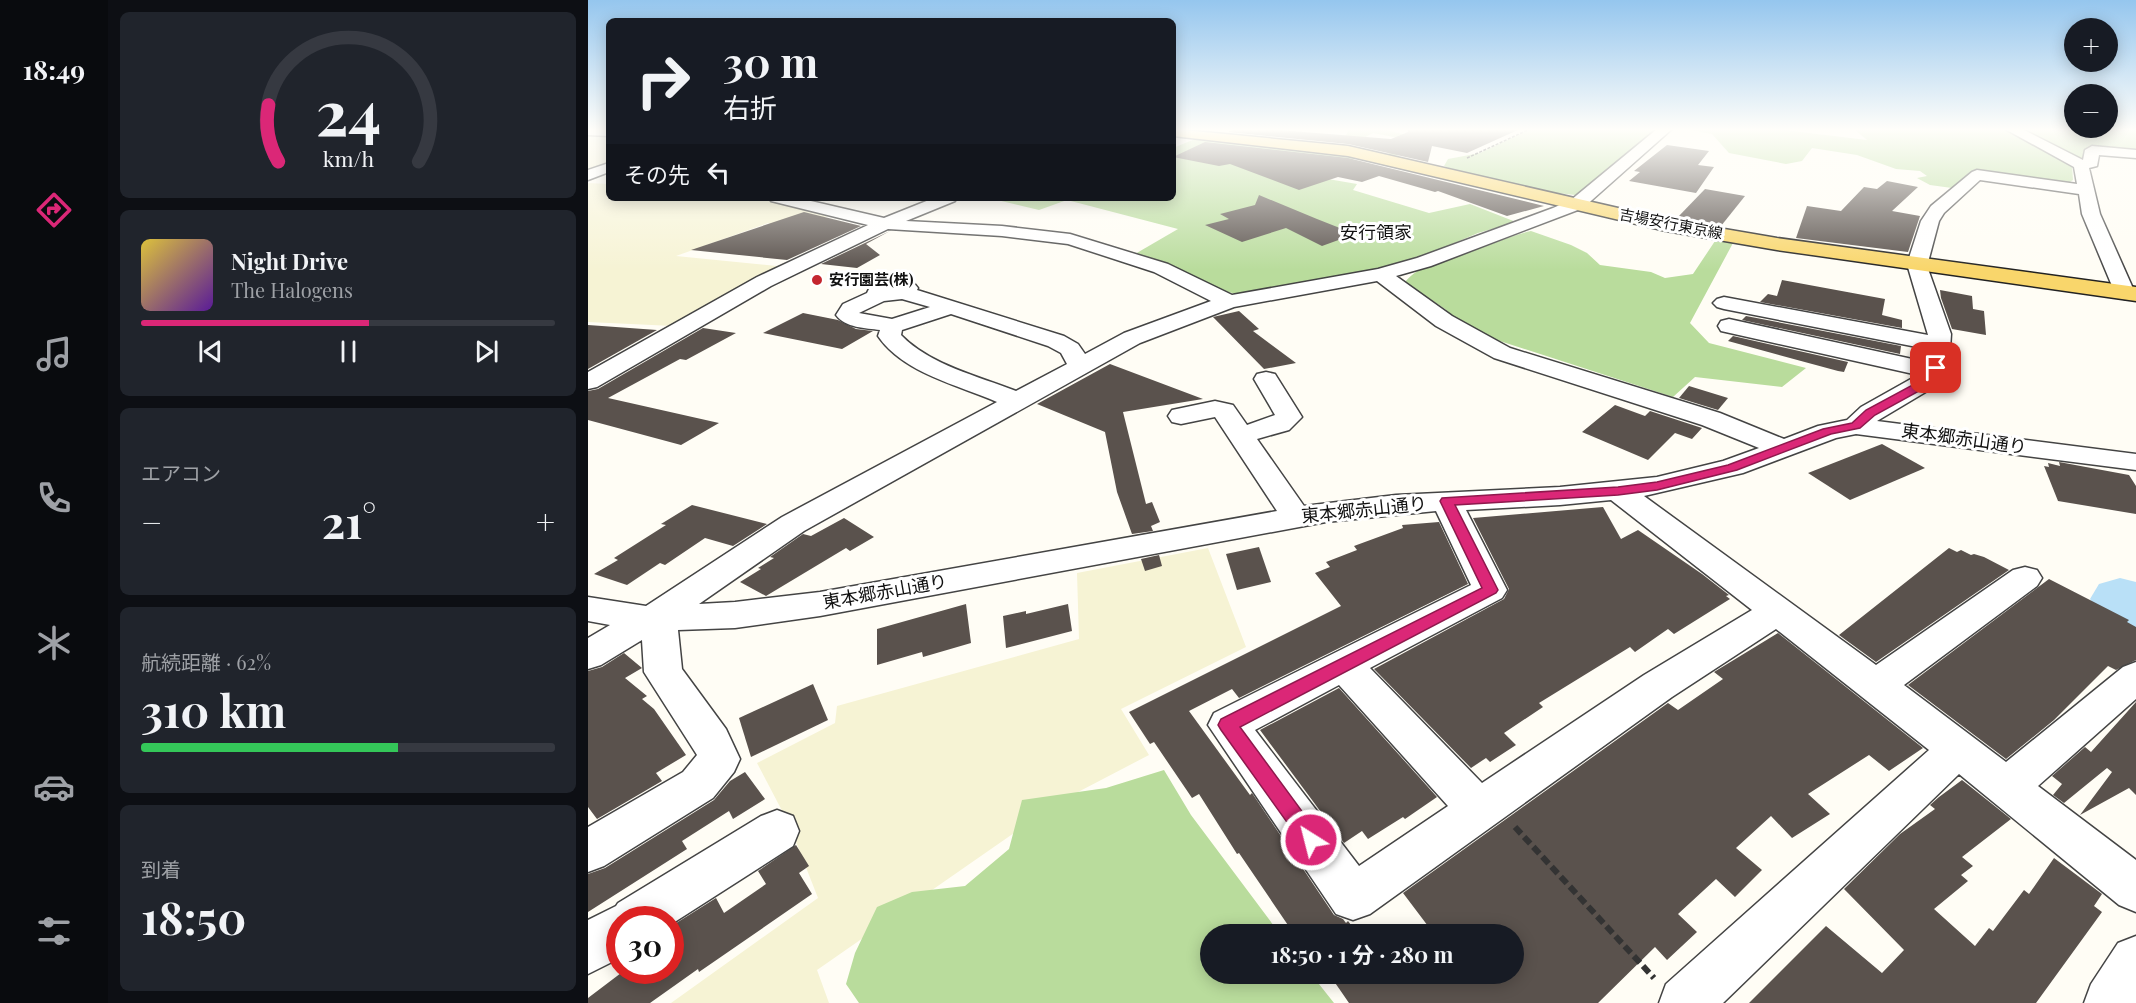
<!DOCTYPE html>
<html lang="ja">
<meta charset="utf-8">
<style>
:root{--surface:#171b24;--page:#20242c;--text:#f1f3f6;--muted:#9ea1a6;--line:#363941;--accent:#db2777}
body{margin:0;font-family:"Playfair Display","Noto Sans JP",serif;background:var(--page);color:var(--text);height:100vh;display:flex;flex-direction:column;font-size:22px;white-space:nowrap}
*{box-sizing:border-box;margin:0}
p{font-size:20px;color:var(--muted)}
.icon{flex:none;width:33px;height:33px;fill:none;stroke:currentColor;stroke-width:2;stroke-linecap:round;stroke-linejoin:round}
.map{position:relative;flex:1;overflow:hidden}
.panel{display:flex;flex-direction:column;gap:12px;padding:12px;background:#0d0f14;width:480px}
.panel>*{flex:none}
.banner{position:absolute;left:18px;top:18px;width:570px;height:183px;border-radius:9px;box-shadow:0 3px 15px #0003;background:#171b24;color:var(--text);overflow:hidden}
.buttons{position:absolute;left:1476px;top:18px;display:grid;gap:12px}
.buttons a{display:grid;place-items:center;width:54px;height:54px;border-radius:50%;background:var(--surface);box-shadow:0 3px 15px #0003;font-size:30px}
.speed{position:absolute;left:18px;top:906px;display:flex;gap:12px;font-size:30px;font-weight:700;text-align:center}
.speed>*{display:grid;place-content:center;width:78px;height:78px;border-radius:50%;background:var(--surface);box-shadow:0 3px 15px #0003;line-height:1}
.speed .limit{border:9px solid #d22;background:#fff;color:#111}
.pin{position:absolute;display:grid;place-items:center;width:51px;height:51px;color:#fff;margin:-26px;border-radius:12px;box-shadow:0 3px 9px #0006}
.me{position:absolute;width:66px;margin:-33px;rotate:324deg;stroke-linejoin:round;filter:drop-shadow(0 0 4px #0008)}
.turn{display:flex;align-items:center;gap:21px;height:126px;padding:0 18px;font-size:27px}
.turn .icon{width:78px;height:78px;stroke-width:2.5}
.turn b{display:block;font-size:42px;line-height:51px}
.then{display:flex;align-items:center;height:57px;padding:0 18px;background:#0003;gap:12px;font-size:22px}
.big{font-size:45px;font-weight:700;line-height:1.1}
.panel .widget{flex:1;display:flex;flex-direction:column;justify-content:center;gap:9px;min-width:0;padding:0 21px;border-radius:9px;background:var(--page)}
.panel .dial{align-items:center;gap:0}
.dial svg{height:156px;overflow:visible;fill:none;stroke:var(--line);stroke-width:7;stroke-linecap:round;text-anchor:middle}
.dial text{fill:var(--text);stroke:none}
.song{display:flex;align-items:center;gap:18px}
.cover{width:72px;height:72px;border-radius:9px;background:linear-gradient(135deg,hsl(50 70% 55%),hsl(270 70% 35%))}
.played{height:6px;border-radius:3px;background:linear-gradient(90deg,var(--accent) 55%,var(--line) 55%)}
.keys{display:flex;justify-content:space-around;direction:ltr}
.heat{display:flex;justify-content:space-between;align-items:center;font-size:33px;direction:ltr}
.charge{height:9px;border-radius:4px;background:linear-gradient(90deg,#34c759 62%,var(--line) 0)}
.trip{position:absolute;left:612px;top:924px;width:324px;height:60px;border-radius:30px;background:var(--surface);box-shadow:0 3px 15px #0003;font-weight:700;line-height:60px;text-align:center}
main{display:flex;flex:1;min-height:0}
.tabs{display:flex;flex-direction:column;width:108px;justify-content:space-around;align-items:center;background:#090b0e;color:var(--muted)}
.tabs .icon{width:42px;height:42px}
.tabs .current{color:var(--accent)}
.tabs b{font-size:27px;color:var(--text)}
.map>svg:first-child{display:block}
.farmland{fill:#f6f3d4}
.forest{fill:#b9dc9c}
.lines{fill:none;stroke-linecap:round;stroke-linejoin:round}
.river{fill:#b9e0f7;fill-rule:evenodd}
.building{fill:#5a524d}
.minor-casing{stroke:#444;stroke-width:3}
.major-casing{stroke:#222;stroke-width:3}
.path-far1{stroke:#333;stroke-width:1.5;stroke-dasharray:3 1.5;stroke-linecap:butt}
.path{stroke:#333;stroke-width:6;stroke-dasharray:9 4.5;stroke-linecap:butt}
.minor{fill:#fff;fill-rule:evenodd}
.major{fill:#f9d66b;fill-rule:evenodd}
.route{fill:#db2777;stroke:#8e194d;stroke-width:1.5}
.poi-dot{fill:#c4262e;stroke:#fff;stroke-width:2}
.labels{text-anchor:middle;stroke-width:6;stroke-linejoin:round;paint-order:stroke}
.far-street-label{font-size:15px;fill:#111;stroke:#fff}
.far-poi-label{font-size:15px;font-weight:bold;fill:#111;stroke:#fff;text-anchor:start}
.far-quarter-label{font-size:18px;fill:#111;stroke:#fff}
.street-label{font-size:18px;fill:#111;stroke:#fff}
</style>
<main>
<nav class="tabs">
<b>18:49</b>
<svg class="icon current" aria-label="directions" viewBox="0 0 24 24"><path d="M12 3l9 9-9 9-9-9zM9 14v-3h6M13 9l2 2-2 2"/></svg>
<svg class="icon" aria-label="music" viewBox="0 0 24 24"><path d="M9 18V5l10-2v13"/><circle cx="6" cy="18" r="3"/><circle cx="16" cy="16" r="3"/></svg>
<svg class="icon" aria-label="phone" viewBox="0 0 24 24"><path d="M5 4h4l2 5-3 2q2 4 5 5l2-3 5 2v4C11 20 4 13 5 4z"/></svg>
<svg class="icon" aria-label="climate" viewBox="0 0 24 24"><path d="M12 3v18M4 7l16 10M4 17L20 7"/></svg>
<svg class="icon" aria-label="car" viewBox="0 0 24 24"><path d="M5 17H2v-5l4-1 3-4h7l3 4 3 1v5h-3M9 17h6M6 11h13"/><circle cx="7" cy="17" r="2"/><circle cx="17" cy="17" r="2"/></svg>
<svg class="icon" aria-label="filters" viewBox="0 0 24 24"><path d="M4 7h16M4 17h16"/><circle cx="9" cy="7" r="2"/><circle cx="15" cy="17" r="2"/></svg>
</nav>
<section class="panel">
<div class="widget dial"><svg viewBox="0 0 100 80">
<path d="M14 69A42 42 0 1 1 86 69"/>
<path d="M14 69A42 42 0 0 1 9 40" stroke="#db2777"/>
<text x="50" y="56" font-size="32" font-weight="700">24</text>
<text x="50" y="72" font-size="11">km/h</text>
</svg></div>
<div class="widget">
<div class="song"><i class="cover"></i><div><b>Night Drive</b><p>The Halogens</p></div></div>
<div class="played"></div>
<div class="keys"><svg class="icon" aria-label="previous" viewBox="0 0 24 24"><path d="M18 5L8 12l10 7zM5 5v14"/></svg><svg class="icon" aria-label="pause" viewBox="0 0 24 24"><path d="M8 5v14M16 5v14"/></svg><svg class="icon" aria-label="next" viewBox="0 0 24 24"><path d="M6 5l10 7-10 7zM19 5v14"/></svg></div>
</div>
<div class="widget"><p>エアコン</p>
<div class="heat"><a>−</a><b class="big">21°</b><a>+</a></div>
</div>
<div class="widget"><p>航続距離 · 62%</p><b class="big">310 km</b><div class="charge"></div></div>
<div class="widget"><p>到着</p><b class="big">18:50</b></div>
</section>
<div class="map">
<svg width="1548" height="1003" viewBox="0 0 1548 1003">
<rect width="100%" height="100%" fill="#fffdf5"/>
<g class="farmland">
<path d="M0,133L21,134V164L0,172Z"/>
<path d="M0,183L21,184V198H177L240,216L203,233L180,223L88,256L199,267L85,326L0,322Z"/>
<path d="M620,548L658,647L533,709L561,755L469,803L229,970L241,1003H83L230,898L201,824L169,763L247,723L249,706L491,639L489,573Z"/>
</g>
<g class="forest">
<path d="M757,129H794L832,138C821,149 816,159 799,155L816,139L785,133C770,141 764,147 747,141L758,135L761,130Z"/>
<path d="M943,129H1070L1026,170L987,195L960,192L875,174L856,166L860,159L892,153Z"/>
<path d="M1098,129H1188L1279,140L1266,129H1415L1474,157L1484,166L1485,180L1479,184L1431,177L1377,180L1364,188L1342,185L1329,178L1339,176L1332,171L1308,169L1269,155L1224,148L1214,161L1198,164L1141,153L1124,134Z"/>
<path d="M1432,129H1548V152L1502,155L1493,158Z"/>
<path d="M607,139L671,144L769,158L732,173L734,178L769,184L765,190L841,213L882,204L928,222L890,233L822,262L653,295L627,289L547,254L590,229L479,200L451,210L401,198H585V148Z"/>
<path d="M943,231L983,245L999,253L1012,265L1063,272L1077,278L1105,274L1127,241L1145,243L1102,323L1121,343L1218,368L1194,387L1107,377L1085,397L881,331L857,309L817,282C834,262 866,257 889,249C908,243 924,235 943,231Z"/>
<path d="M576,770L603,815L692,934H622V974H723L746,1003H271L258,984L267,953L289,907L324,892L377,886L421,849L434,800L518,788Z"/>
</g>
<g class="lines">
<path class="river" d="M1532,578L1548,582V639L1526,633L1502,599L1511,584Z"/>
</g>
<g class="building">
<path d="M647,129H678L803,139L820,132V129H932L879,153L844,146L840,162L760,144L640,132Z"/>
<path d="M617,142L760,158L956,206L919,216L850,191L847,192L791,176L774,182L750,177L711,190L642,164L631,166L585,157Z"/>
<path d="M1079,145L1121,151L1110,165L1126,167L1108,193L1041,181L1052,172L1046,171Z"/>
<path d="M1299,181L1330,187L1304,211L1332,216L1320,252L1208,238L1219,206L1253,211L1276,187L1289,189Z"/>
<path d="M1117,189L1157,196L1133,226L1089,218Z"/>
<path d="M671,195L729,219L767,234L734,246L698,228L654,242L617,225L641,219L632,214L667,205Z"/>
<path d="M216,212L273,226L199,260L103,250Z"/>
<path d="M302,231L278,244L292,255L269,268L233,264Z"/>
<path d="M1194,280L1297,299L1294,315L1314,320V328L1172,302L1180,294L1189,296Z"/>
<path d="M1352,290L1384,296L1385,309L1396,311L1398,335L1364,329L1353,298Z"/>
<path d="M651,311L671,329L665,331L708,363L676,369L625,317Z"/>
<path d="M215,313L250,320L268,329L285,331L254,349L175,333Z"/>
<path d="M1158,316L1313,346L1312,354L1154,320Z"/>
<path d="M0,325L69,330L0,369Z"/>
<path d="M115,328L148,333L98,360L92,359L20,398L131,423L93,445L0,420V391L10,389Z"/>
<path d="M1145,336L1260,362L1256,372L1250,371L1140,341Z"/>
<path d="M522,364L615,399L535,412L558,504L564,502L572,522L563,526L565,531L544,534L529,492L517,432L449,404Z"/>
<path d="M1101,386L1140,398L1130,410L1091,398Z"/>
<path d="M1027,405L1057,416L1062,411L1114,428L1104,439L1087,433L1060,460L994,432Z"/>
<path d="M1294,444L1337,468L1262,500L1220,473Z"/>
<path d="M1471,462L1541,475L1548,486V514L1470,501L1456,466L1461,467L1460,463L1472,466Z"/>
<path d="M104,505L179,524L145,546L117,538L77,565L72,563L39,585L6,574L30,560L26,558L78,525L73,524Z"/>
<path d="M1015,507L1033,539L1050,530L1114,574L1141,595L1138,596L1142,599L1086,634L1080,629L1047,652L1042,647L951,703L955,707L916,733L928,745L902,762L898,758L883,768L786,669L916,599L921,589L885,518Z"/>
<path d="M256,518L286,537L262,551L258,548L178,596L152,582L173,569L170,568L186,558L182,557L215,534L223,536Z"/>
<path d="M851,522L880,584L651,698L644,689L601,711L662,795L664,793L746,915L755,919L758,923L760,921L770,934H706L651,853L649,854L611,794L604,798L566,742L562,744L541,712L753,606L727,573L742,567L738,562L769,550L766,546L815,528L814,525Z"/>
<path d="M671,547L683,582L649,590L638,554Z"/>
<path d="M1361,548L1369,552L1373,550L1383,555L1386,554L1396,557L1421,570L1288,662L1251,635Z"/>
<path d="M571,555L574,566L557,571L553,559Z"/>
<path d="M1461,579L1541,620L1539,622L1548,627V660L1528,670L1520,666L1466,720L1418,759L1320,685Z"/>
<path d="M378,604L383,643L335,657L334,652L289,665V629Z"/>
<path d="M480,604L484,631L418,648L415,616L438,611V614Z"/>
<path d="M1190,633L1335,748L1301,771L1281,755L1220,794L1242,814L1204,838L1183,816L1148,848L1174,870L1147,897L1128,879L1090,914L1109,932L1079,960L1067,947L1010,1003H761L741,974H926V934H846L815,893L1080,703L1090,710L1135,679L1126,672Z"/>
<path d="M36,653L54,668L37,678L59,696L54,699L66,709L98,755L68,773L74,781L9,819L0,807V671L14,667Z"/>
<path d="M225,684L240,720L163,757L151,718Z"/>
<path d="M751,688L849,797L817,819L815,817L780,839L774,831L756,843L672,730Z"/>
<path d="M1548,702V795L1541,788L1492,815L1524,772L1519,768L1476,803L1465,795L1474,784L1464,776L1497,747L1503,752Z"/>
<path d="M157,772L177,799L145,819L141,811L94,841L99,849L0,912V874L17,868L126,800L142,781Z"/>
<path d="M1374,780L1423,819L1374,857L1385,866L1373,875L1380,881L1346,909L1387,946L1401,928L1405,931L1436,890L1441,894L1466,858L1514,894L1506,906L1514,912L1448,1003H1161L1238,926L1294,973L1316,950L1256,889L1312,834L1347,809L1342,805L1351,797Z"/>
<path d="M208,845L221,866L211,873L224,894L111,972L110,969L62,1003H0V998L37,970H82V927L128,898L136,913L178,884L170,871Z"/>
</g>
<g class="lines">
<g class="minor-casing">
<g id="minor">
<path d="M0,129H21V136L0,135Z"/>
<path d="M1069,129H1084L995,208L843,266L808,276L864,316L922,348L1132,413L1196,439L1230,426L1259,420L1273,407L1330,375L1133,331L1130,326L1133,321L1141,319L1338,362L1339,349L1136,309L1129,307L1125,303L1129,299L1136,297L1340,335L1319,264L1333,221L1343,206L1384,172L1389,170L1489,184L1486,167L1417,129H1434L1495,160L1497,150L1504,146L1548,150V158L1511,155L1509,166L1501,168L1512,214L1547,293L1544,297L1537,299L1530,297L1527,293L1494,214L1491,194L1392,180L1356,213L1351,221L1339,266L1363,334L1361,365L1346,387L1289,421L1548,454V470L1268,434L1248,438L1155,473L1056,496L1288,665L1425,570L1437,567L1449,570L1454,578L1449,586L1316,685L1418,762L1535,667L1548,662V699L1450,786L1548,860V912L1531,905L1371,774L1135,1003H1071L1078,984L1341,750L1188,629L1084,697L782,914L765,920L748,914L620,725L626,713L883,585L848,511L738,522L232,616L147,628L90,630L94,669L138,729L152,759L146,772L125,798L16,866L0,872V827L95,772L109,755L56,672L54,640L13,665L0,669V638L22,625L0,621V597L58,606L194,517L409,402C370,385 315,373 290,336L292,330C278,328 257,328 248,315L255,304L279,293L283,285C298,279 319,272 330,288L329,290L476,336L490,344L497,354L536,333L623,301L566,272L480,244L414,236L300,229L183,286L9,387L0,389V372L169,277L280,225L183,201L181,198H210L296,218L346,198H369L367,201L318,221L414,226L482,234L580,264L644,295L790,269L829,258L965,208L983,200ZM789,281L848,326L906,358L1114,425L1171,448L1135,461L1069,477L972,487L808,495L716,506L669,439L701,430L714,417L687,374L678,372L669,374L666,379L687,415L659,425L645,405L627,401L584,410L580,416L584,422L593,424L627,417L689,511L232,592L147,602L111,604L216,531L552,343L646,307ZM314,299L342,307L304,319L271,313L296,301ZM363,314L460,346L473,353L479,364L428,391C390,376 342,365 313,335L314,330ZM1023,500L1164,610L1056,675L894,783L782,668L914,598L919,590L878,510L972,505ZM751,685L860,806L771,866L667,730Z"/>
<path d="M21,163V172L0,180V170Z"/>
<path d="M189,810L205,816L211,831L205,846L82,925V920H32V958L0,974V920L28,906L30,903L173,816Z"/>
<path d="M1548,936V1003H1496L1503,984L1530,943Z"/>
</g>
</g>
<g class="major-casing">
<path id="major" d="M585,129L760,146L1078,219L1189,238L1548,287V301L1189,250L1078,231L760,156L585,136Z"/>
</g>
<path class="path-far1" d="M879,158L942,129"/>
<path class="path" d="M927,827L1066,978"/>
<use href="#minor" class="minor"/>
<use href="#major" class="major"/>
</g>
<linearGradient id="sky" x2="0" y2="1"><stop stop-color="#95c6ee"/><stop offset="0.48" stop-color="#fffefa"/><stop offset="1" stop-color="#fffefa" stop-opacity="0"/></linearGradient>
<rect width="1548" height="270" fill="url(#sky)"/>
<path class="route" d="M1348,365L1354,368L1342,385L1287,415L1272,428L1243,434L1149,470L1069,490L1030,495L867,505L910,590L908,593L652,727L730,833L733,840L730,846L723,849L716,846L633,730L630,725L633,719L894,588L852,501L854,498L1030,487L1069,482L1140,465L1235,429L1264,423L1278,410L1334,380L1345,366Z"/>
<circle class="poi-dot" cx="229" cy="280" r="6"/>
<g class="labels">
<g class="far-street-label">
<text transform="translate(1083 224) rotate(11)" y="5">吉場安行東京線</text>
</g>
<g class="far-poi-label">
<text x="241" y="285">安行園芸(株)</text>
</g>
<g class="far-quarter-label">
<text x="788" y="239">安行領家</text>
</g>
<g class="street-label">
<text transform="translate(1376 439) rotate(8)" y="6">東本郷赤山通り</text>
<text transform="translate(776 510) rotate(-6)" y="6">東本郷赤山通り</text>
<text transform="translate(297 592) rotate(-10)" y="6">東本郷赤山通り</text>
</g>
</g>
</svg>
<div class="buttons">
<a>+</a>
<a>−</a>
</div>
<div class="speed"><div class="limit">30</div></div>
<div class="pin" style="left:1348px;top:368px;background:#d93025"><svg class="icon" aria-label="arrive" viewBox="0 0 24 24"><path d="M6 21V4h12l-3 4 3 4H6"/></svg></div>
<svg class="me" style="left:723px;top:840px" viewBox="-20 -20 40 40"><circle r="17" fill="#db2777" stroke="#fff" stroke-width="3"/><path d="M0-11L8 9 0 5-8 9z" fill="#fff"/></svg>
<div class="trip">18:50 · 1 分 · 280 m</div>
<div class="banner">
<div class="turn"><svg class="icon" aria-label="right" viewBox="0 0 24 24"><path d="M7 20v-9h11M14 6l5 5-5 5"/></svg><div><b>30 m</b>右折</div></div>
<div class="then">その先<svg class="icon" aria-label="left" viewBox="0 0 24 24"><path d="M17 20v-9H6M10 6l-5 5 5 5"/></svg></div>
</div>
</div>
</main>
